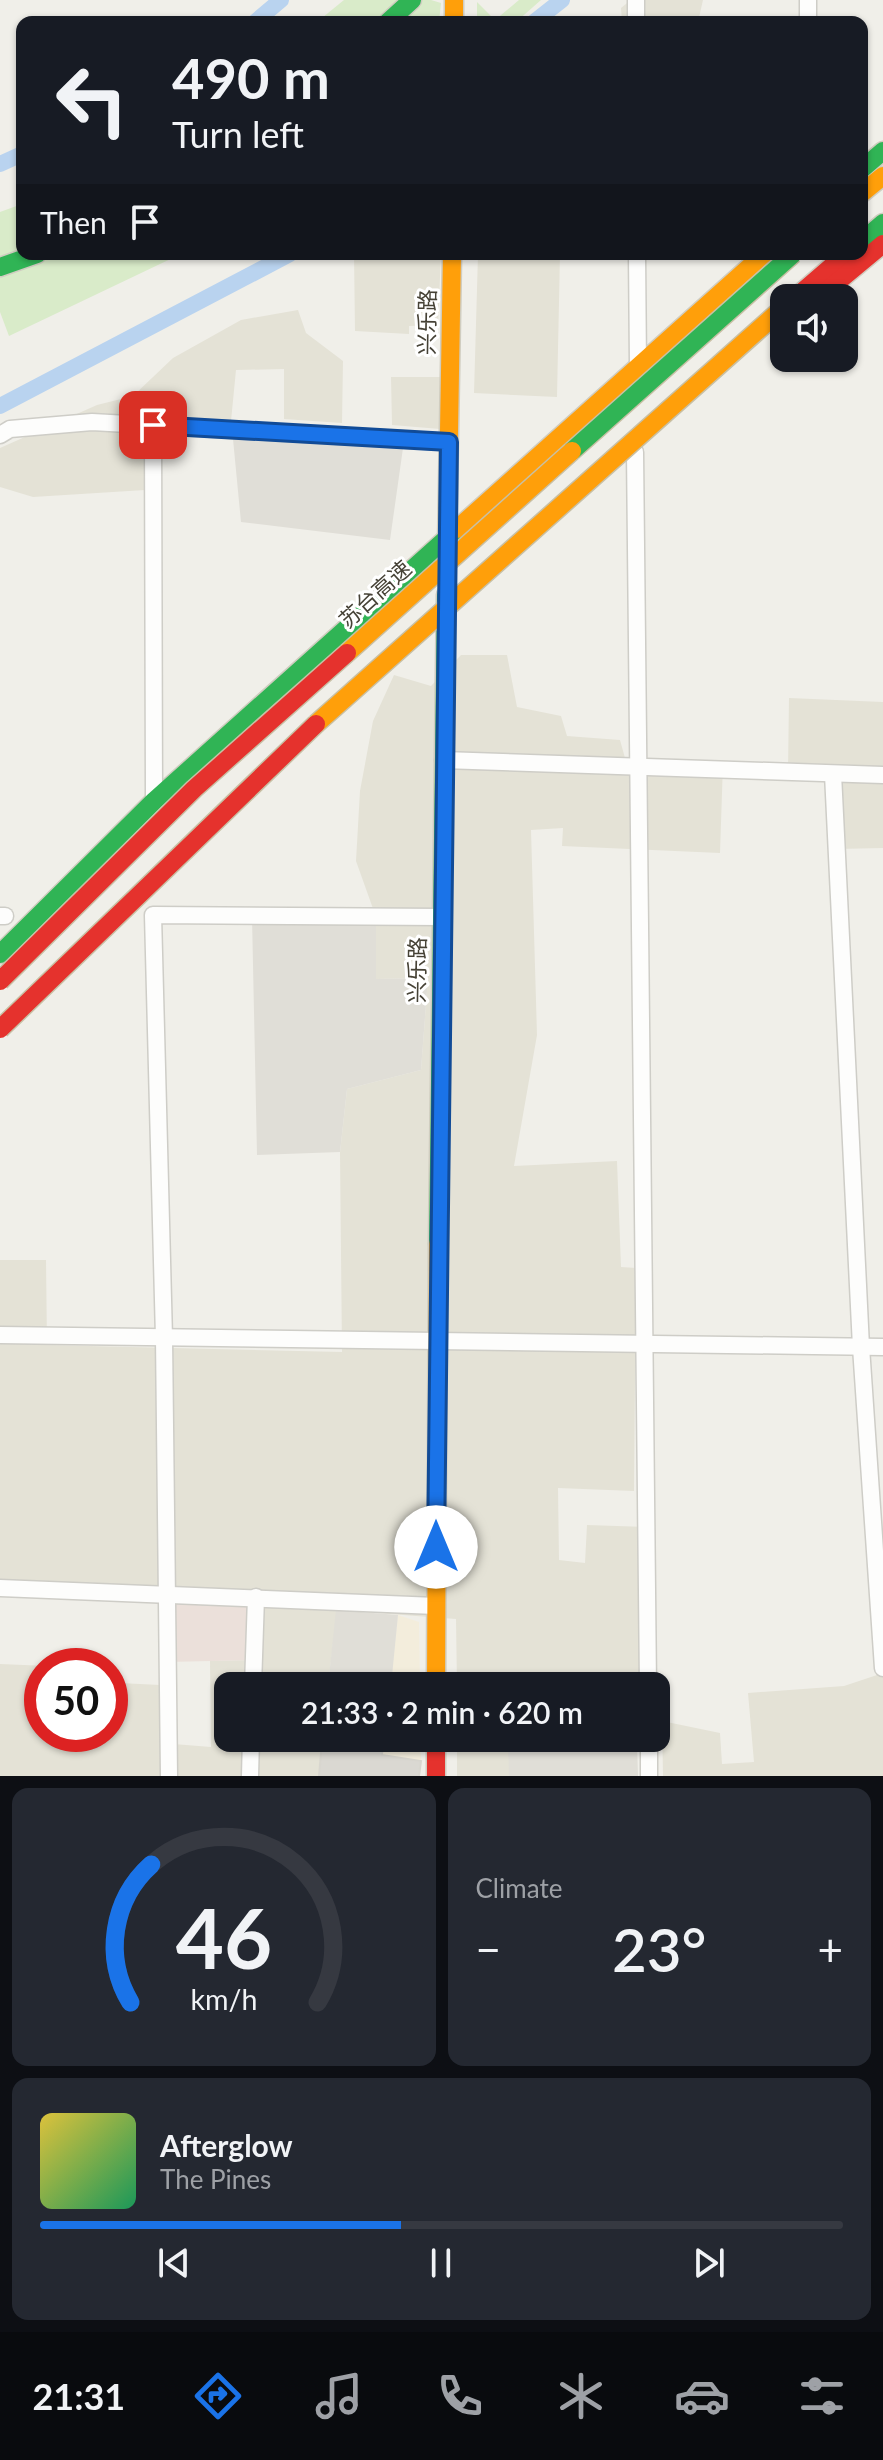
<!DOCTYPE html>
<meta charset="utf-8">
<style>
:root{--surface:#171b24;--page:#242831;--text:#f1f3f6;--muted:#9ea1a6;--line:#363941;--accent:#1a73e8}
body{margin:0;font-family:Lato,"Noto Sans SC",sans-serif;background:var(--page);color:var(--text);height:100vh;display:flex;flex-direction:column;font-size:30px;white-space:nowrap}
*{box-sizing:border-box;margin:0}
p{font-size:26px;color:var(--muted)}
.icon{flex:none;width:44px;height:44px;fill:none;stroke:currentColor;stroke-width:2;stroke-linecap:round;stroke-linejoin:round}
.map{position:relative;height:1776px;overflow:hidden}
.side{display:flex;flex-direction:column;gap:12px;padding:12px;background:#0d0f14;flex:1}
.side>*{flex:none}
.guide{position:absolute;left:16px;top:16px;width:852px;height:244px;border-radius:16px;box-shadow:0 2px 6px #0004;background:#171b24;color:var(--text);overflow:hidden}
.controls{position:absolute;left:770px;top:284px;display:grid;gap:16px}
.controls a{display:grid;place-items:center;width:88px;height:88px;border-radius:16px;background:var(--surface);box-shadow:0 2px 6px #0004;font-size:40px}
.speed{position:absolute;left:24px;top:1648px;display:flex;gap:16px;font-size:40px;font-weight:700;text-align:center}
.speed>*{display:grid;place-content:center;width:104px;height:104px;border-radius:50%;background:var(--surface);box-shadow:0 2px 6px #0004;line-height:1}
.speed .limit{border:12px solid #d22;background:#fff;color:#111}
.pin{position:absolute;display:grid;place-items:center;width:68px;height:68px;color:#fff;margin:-34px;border-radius:16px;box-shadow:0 4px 12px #0006}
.me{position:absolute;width:88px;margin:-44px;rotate:0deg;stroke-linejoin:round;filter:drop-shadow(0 0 6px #0008)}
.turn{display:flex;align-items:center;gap:28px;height:168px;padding:0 24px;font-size:36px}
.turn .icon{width:104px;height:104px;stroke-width:2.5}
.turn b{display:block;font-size:56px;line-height:68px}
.then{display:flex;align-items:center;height:76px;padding:0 24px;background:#0003;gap:16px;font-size:30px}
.big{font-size:60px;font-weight:600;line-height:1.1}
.side .card{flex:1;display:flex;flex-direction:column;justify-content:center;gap:12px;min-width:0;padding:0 28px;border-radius:16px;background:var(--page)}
.side .dial{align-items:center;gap:0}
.dial svg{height:208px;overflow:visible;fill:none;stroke:var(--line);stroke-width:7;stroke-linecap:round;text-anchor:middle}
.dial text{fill:var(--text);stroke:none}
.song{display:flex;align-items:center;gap:24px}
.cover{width:96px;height:96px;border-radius:12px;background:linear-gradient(135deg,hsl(50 70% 55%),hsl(150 70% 35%))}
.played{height:8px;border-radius:4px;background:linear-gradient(90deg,var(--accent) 45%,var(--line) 45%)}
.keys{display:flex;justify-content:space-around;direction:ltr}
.heat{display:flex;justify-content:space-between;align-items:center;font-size:44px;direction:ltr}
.side .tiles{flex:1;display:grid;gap:12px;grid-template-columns:1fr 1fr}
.card:last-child{grid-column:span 2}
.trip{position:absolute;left:214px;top:1672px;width:456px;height:80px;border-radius:16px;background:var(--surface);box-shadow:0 2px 6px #0004;font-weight:600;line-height:80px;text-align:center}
.dock{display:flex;height:128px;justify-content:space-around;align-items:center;background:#090b0e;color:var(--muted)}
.dock .icon{width:56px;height:56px}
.dock .current{color:var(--accent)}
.dock b{font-size:36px;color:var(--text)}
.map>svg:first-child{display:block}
.residential{fill:#e4e2d6}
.commercial{fill:#f3eddc}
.industrial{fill:#e0ded7}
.medical{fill:#ebe0da}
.green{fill:#d9ebc9}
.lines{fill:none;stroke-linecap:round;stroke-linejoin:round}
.canal{stroke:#b9d3ef;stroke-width:16}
.building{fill:#dad8d2;stroke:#d8d6cf;stroke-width:2}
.street-casing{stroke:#cecdc7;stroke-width:19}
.fast-casing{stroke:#d0cdc0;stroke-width:21}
.slow-casing{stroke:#d0cdc0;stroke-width:21}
.jam-casing{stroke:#d0cdc0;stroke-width:21}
.street{stroke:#fdfdfc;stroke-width:16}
.fast{stroke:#30b455;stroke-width:18}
.slow{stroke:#ff9f0a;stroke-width:18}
.jam{stroke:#e5322d;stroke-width:18}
.fast-bridge-casing{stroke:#c8c0a5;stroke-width:21;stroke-linecap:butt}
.slow-bridge-casing{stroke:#c8c0a5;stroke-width:21;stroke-linecap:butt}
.jam-bridge-casing{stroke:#c8c0a5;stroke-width:21;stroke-linecap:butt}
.fast-bridge{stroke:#30b455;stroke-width:18}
.slow-bridge{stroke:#ff9f0a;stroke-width:18}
.jam-bridge{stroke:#e5322d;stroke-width:18}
.route-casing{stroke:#114b97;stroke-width:20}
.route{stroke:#1a73e8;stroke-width:14}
.labels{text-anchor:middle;stroke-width:6;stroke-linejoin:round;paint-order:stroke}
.street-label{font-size:22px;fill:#464236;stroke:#fff}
</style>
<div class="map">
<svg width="883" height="1776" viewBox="0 0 883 1776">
<rect width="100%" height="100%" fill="#f0efe9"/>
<g class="residential">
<path d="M631,0H703L698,22H622L621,8Z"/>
<path d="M354,254H441L438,325L409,326V334L355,331Z"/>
<path d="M478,254H560L557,397L474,393Z"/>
<path d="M298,310L306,333L343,361L342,423L284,419V369L236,370L231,421L145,435V490L33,497L0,487V448L97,405L133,396L173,358L241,320Z"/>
<path d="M391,377H440V429L392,425Z"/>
<path d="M461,655H507L517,707L561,716L567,736L620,740L625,758L723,763L720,853L562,846L563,828L531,830L537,1035L514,1166L617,1161L621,1267L636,1268L634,1491L558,1488L559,1560L585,1563L587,1525L647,1527L639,1686H457L456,1619L337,1610L328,1686H228V1738H323L319,1776H0V1664L48,1666H42V1734H110V1668L119,1669L120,1683L160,1685L161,1743L211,1747L210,1661L254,1660L256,1598L0,1588V1260H46L47,1345L342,1352L340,1152L347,1089L421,1070L428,978L376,979V917L356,861L360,791L373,721L394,675L431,686Z"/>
<path d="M789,698L883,702V848L837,849L833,774L788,772Z"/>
<path d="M883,1673V1776H663L662,1721L720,1733L722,1764L754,1762L748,1693L844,1686Z"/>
<path d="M457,1738H637V1744L509,1739V1776H457Z"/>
</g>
<g class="commercial">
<path d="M398,1615L419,1622L420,1686H390Z"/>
<path d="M384,1738H420L421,1761L382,1755Z"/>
</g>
<g class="industrial">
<path d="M233,439L403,448L390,540L241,522Z"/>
<path d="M252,917H376V979L428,978L421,1070L347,1089L340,1152L257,1155Z"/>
<path d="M336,1610L398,1615L391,1686H328Z"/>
<path d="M508,1739L637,1744L638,1776H509Z"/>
</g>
<path class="medical" d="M167,1593L256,1597L254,1660L168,1662Z"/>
<g class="green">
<path d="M344,0H431L441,3L439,22H317Z"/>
<path d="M519,0H541L516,22H477V2L495,20Z"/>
<path d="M22,204V254H181L9,336L0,312V212Z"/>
</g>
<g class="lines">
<g class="canal">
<path d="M255,22L281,0"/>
<path d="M534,22L562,0"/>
<path d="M0,164L22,154"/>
<path d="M0,406L290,254"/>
</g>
</g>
<path class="building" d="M322,1742L383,1744L382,1755L421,1761L419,1776H319Z"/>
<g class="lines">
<g class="street-casing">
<g id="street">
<path d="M636,0V22"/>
<path d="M808,22V0"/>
<path d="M637,254L638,366"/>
<path d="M153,425L154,801"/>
<path d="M0,435L10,429L92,422L449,442"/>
<path d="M635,452L648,1686"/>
<path d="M443,760L883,775"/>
<path d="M833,774L861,1347L883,1668"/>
<path d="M0,916H5"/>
<path d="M0,1335L883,1347"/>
<path d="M0,1588L436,1606"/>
<path d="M253,1686L256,1597"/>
<path d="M649,1738V1776"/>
<path d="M169,1776L164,1338L153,915L441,917"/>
<path d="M250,1776L251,1738"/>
</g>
</g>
<g class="fast-casing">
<g id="fast">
<path d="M388,22L412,0"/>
<path d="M862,169L883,151"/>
<path d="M862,241L883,223"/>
<path d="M0,267L37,254"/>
<path d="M0,954L154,801L457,529"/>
<path d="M438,1244L446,595"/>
</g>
</g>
<g class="slow-casing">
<g id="slow">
<path d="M454,0V22"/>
<path d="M862,193L883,176"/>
<path d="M457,529L764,254"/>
<path d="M447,549L452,254"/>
<path d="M436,1686L438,1244"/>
</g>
</g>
<g class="jam-casing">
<g id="jam">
<path d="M795,298L846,254"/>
<path d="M818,298L883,244"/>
<path d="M436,1738V1776"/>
</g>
</g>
<use href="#street" class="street"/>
<use href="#fast" class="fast"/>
<use href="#slow" class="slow"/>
<use href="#jam" class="jam"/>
<g class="fast-bridge-casing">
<path id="fast-bridge" d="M572,451L793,254"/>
</g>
<g class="slow-bridge-casing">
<g id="slow-bridge">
<path d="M347,653L572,451"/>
<path d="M316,724L784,307"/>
</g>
</g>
<g class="jam-bridge-casing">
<g id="jam-bridge">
<path d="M0,981L194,789L347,653"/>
<path d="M0,1029L316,724"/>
</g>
</g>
<use href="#fast-bridge" class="fast-bridge"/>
<use href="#slow-bridge" class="slow-bridge"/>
<use href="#jam-bridge" class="jam-bridge"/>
</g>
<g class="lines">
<g class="route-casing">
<path id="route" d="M153,425L449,442L436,1547"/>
</g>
<use href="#route" class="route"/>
</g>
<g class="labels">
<g class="street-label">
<text transform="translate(427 322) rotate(-89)" y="8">兴乐路</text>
<text transform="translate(375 594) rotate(-42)" y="8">苏台高速</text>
<text transform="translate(417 970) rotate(-89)" y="8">兴乐路</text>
</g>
</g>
</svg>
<div class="controls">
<a><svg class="icon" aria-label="sound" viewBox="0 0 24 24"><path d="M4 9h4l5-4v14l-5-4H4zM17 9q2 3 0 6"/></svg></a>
</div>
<div class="speed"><div class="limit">50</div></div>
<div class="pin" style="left:153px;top:425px;background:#d93025"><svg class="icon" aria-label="arrive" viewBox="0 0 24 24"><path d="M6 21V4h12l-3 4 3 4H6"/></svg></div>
<svg class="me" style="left:436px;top:1547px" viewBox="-20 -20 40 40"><circle r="19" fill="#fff"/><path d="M0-13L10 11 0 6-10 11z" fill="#1a73e8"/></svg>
<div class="trip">21:33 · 2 min · 620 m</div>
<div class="guide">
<div class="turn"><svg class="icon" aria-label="left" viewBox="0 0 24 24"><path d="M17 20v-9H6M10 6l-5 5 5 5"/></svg><div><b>490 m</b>Turn left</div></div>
<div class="then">Then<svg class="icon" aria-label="arrive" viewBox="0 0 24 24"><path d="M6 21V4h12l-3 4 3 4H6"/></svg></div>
</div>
</div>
<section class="side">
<div class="tiles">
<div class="card dial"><svg viewBox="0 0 100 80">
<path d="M14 69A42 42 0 1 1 86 69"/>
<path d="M14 69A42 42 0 0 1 22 16" stroke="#1a73e8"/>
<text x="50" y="56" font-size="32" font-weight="700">46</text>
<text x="50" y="72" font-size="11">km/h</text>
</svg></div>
<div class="card"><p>Climate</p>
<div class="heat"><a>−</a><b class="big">23°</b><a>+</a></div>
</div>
<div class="card">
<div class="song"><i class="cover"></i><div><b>Afterglow</b><p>The Pines</p></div></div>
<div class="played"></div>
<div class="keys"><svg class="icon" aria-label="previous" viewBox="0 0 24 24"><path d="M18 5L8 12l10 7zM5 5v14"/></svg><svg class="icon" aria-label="pause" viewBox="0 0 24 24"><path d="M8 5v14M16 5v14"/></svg><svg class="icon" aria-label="next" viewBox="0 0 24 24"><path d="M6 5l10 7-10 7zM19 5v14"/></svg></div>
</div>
</div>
</section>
<nav class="dock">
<b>21:31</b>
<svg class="icon current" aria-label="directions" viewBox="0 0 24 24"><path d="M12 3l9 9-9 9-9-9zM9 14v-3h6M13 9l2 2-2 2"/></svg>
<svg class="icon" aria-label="music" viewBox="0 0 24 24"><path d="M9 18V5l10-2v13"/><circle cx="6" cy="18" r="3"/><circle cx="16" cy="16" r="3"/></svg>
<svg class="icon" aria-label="phone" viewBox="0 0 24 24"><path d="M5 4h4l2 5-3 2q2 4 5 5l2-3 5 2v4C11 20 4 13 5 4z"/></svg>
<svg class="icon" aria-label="climate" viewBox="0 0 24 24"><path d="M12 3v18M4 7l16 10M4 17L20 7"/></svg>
<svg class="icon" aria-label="car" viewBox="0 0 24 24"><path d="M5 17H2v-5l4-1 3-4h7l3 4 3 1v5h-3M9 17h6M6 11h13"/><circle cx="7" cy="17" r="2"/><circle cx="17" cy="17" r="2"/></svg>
<svg class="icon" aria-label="filters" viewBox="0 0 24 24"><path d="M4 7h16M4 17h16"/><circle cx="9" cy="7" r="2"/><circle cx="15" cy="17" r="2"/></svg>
</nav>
